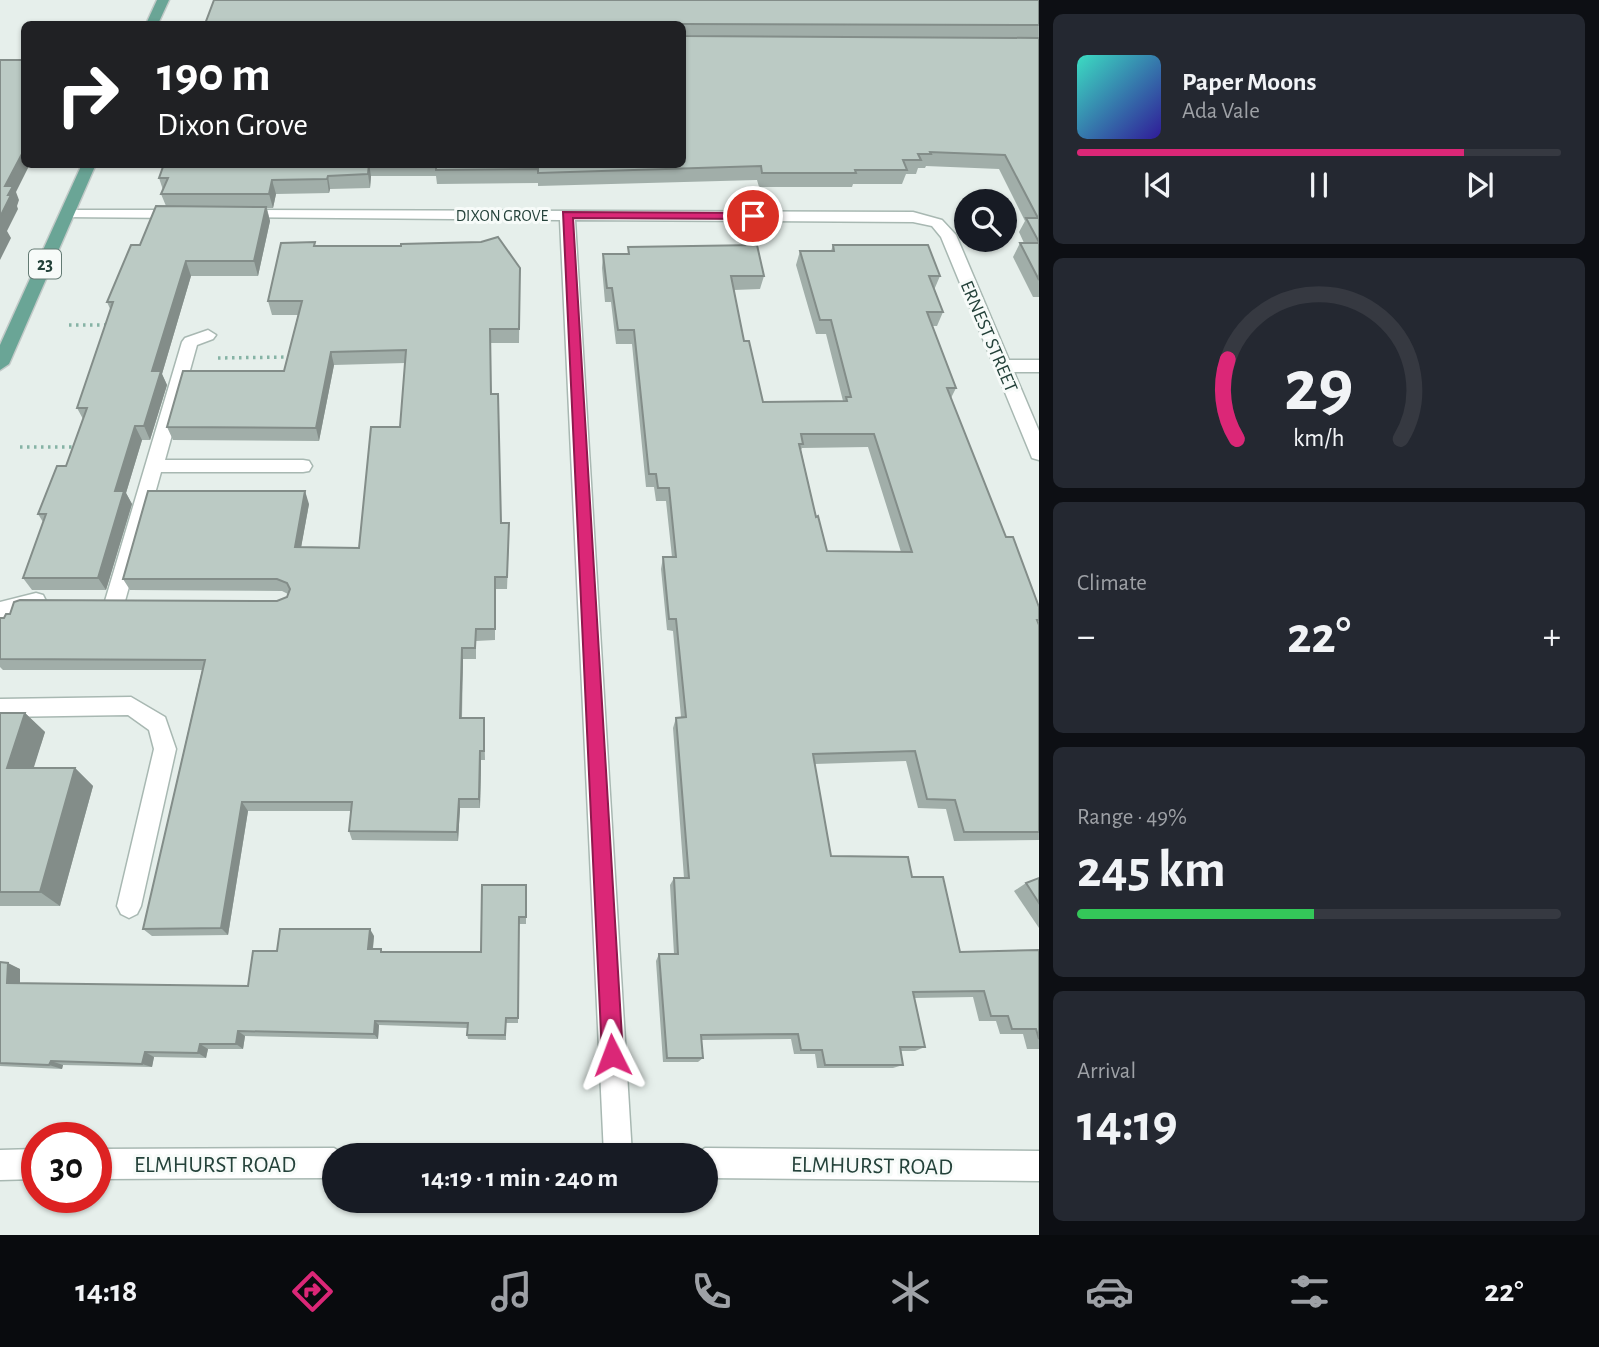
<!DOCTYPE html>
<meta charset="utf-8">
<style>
:root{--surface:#171b24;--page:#242831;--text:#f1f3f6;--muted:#9ea1a6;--line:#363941;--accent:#db2777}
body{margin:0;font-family:"Alegreya Sans",sans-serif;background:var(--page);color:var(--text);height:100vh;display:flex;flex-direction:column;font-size:26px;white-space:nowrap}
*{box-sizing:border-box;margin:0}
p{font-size:23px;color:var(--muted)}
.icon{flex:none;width:38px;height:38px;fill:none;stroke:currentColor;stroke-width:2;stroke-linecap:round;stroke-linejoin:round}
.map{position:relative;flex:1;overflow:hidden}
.drawer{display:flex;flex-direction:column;gap:14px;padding:14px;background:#0d0f14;width:560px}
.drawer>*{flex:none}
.top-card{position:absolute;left:21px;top:21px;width:665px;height:147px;border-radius:10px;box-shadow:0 2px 5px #0004;background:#202124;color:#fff;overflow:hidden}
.controls{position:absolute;left:954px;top:189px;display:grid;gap:14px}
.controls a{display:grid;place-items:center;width:63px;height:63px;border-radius:50%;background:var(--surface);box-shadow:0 2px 5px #0004;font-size:35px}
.speed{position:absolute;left:21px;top:1122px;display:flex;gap:14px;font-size:35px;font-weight:700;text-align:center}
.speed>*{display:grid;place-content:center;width:91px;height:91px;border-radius:50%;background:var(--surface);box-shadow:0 2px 5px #0004;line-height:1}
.speed .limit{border:10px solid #d22;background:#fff;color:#111}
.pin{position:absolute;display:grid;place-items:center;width:60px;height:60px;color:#fff;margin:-30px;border:4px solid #fff;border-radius:50%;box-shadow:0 2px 7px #0007}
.me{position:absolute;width:77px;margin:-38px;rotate:357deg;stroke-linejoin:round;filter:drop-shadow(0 0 5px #0008)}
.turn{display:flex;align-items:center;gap:24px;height:147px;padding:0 21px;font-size:32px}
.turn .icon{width:91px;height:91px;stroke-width:2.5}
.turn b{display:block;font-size:49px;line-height:60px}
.big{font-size:52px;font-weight:700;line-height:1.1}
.drawer .tile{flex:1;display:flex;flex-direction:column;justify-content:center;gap:10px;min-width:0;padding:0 24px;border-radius:10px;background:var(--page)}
.drawer .dial{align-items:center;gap:0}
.dial svg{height:182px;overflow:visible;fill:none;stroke:var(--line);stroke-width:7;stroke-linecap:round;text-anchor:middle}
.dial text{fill:var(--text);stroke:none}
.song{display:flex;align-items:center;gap:21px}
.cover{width:84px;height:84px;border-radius:10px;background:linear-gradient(135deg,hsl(170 70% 55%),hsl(250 70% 35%))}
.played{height:7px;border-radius:4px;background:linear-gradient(90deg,var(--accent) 80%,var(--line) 80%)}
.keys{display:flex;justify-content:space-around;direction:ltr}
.heat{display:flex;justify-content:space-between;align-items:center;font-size:38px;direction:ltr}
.charge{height:10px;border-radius:5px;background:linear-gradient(90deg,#34c759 49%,var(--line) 0)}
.trip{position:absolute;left:322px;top:1143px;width:396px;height:70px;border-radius:35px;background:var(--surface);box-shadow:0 2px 5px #0004;font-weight:700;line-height:70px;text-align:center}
.tab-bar{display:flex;height:112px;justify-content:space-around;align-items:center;background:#090b0e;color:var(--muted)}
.tab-bar .icon{width:49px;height:49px}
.tab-bar .active{color:var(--accent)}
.tab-bar b{font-size:32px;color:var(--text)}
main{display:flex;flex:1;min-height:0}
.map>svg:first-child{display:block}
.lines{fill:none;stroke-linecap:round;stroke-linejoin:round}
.lane-casing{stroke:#a8b8b2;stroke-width:3}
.street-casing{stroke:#a8b8b2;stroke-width:3}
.primary-casing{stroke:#c2cac8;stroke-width:3}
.path{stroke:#86b3a5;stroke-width:3.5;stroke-dasharray:2.5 4.5;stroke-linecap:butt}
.lane{fill:#fff;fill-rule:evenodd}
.street{fill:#fff;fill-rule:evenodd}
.primary{fill:#6aa596;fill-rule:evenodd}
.wall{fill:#a1aea9;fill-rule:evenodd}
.shaded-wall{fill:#838d89}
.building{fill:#bbcac4;stroke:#838d89;stroke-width:2;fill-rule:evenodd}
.route{fill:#db2777;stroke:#8e194d;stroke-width:2}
.labels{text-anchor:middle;stroke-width:6;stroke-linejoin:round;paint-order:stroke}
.far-street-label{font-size:16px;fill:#24423a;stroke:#f7fbf9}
.shield{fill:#f7fbf9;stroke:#637a73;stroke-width:2}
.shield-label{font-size:18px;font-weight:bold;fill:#24423a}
.street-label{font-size:19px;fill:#24423a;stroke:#f7fbf9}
.near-street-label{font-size:23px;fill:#24423a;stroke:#f7fbf9}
</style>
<main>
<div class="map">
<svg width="1039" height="1235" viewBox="0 0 1039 1235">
<rect width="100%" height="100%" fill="#e6efeb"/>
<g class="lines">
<g class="lane-casing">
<g id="lane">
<path d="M208,330L216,335L213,339L197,345L165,460H303L309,461L312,466L309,471L303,472H161L125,601L122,607L115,609L108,607L105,601L182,342L185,338Z"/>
<path d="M36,593L43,595L46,601L43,607L0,618V602Z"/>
<path d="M131,697L165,717L176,749L141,906L137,914L129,918L121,914L117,906L154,749L149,730L128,715L0,717V699Z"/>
</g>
</g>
<g class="street-casing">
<g id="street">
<path d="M67,210H180L187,214L180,218L62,217L60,214L62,211Z"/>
<path d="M240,210L913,212L942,220L956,235L1009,360H1039V372H1014L1039,431V460L1032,458L1030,453L941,237L932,226L913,222L575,220L632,1155H604L560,220L235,217L233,214L235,211Z"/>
<path d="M334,1148L345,1155H334V1178L96,1179V1149Z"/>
<path d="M705,1148L1039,1151V1181L705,1178V1155H694Z"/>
<path d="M37,1149V1179L0,1180V1150Z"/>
</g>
</g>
<g class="primary-casing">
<g id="primary">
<path d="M157,0H169L158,24H146Z"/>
<path d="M82,164H96L9,364L0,370V345Z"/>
</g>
</g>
<g class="path">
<path d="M69,325H110"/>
<path d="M218,358L290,357"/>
<path d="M20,447H76"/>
</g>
<use href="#lane" class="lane"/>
<use href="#street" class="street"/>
<use href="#primary" class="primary"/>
</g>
<g class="wall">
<path d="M1039,0V297H1033L1013,257L1020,243H1024L1019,232L1025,221L999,169L926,166L925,168H918L916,174H906L902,184H853L852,187H759L757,180L538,186V183L437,184L436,176H371L370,188L330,189L329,193L276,194L273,208H267L270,221L258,276H191L162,374L167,385L150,440H142L126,493L132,504L106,590H32L23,578L43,522L38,514L66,466L83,419L77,408L111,311L107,302L140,245L166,206L161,194L163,190L159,178L164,164H682V24H205Z"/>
<path d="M833,245L940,276L934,290L943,312L937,326H932L956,388L951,398L1006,537L1039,607V840L954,841L946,809L918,808L906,761L815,764L831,856L912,877L960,952L1039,950V1049H1027L1023,1034H1000L996,1021H979L973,997L914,998L925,1047L915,1051H900L903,1065L893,1068H817L815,1054H794L791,1039L701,1040L703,1058L698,1062H663L656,961L659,954H674L670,885L674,878H684L673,728L676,718L681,717L673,631L667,630L661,569L663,557H672L666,501H656L654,487H646L632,344H616L611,302H605L602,268L603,254H628V247L764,276L760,289L734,290L744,341L763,402L843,401L826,334H816L796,265L800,251H831ZM868,447L901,552L827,551L816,517L801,450L802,448Z"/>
<path d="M316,246L520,268L519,343H490L491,394L501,523L509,535L507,589H495V640L476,641V659H463L462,718H484L485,760H481L480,808H460L458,841L352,840L349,831L351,811H248L228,935L152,936L143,929L202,670H3L0,667V618L277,601L287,597L288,594L282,591L130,590L123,579L309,504L301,547L359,548L400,427L405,363L334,365L319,441L173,440L167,427L284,371L298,315H272L268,301Z"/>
<path d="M0,713H25L45,732L33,768H75L93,786L60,906H0Z"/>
<path d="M1039,878V928L1014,891L1026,883Z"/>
<path d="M526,885V924H519L518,1023H506V1040L468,1039L467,1035V1028L379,1025L378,1039L245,1036L243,1049H208L206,1058L154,1057L152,1067L63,1065L62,1069L0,1066V962L20,969V983L248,986L277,951L374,936L373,949L383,952H481Z"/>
</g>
<g class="shaded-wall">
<path d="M24,150V164H30L16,192L19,200L17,206L18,209L7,231L11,238L0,260V217L5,186Z"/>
<path d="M369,164L371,176L370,188L368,174Z"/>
<path d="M328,176L330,189L329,193L327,179Z"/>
<path d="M272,180L276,194L273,208L269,194Z"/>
<path d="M266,207L270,221L258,276L254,261Z"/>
<path d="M186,261L191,276L162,374L167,385L150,440L144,426L152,371Z"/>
<path d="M331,352L334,365L319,441L316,428Z"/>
<path d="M135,426L142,440L126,493L132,504L106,590L98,578L115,491Z"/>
<path d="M305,491L309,504L299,559L295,547Z"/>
<path d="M462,648L463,659L461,728L460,718Z"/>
<path d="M25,713L45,732L28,786L7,768Z"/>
<path d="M480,751L481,760L480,808L479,799Z"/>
<path d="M75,768L93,786L60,906L40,892Z"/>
<path d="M459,799L460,808L458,841L457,832Z"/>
<path d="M242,802L248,811L228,935L221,928Z"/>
<path d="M370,929L374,936L372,955L368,949Z"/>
<path d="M8,963L20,969V989L7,983Z"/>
<path d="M375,1021L379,1025L378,1039L374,1034Z"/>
<path d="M238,1031L245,1036L243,1049L236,1044Z"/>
<path d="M200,1044L208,1049L206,1058L198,1053Z"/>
<path d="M145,1052L154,1057L152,1067L142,1064Z"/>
<path d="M51,1061L63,1065L62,1069L49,1065Z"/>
</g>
<g class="building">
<path d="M214,0H1039V25L682,24H205Z"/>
<path d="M682,35L684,36L1039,38V242L1026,218H1038L1005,155L930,152L931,154H918L921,160H903L907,170H855L856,173H762L761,166L538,173V169L436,170V164H682Z"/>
<path d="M0,60H24V150L5,186H13L8,195H11L0,217Z"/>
<path d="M164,164H369L368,174L328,176L327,179L272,180L269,194H161L168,178H159Z"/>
<path d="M156,206L266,207L254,261H186L152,371H161L144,426H135L115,491H124L98,578H23L46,514H38L57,466H66L87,408H77L113,302H107L131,245H140Z"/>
<path d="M498,237L520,268L519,329H490L491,394H498L501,523H509L507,577H495V629H476L475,648H462L460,718H484V751H480L479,799H459L457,832L349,831L352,802H242L221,928L143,929L205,660L0,659V618H4L6,614H10L14,602L20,600L277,601L287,597L290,589L287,583L277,579H123L148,491H305L295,547L359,548L371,427H400L406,350L331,352L316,428L167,427L183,371H284L302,301H268L281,243L315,242L314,246H401V244L481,242Z"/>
<path d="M1020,243H1039V280Z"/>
<path d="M757,245L764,276H731L744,341H749L763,402L847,401L846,397H851L831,320H820L800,251H834L833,245H928L940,276H929L943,312H927L956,388H947L1006,537H1013L1039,607V620H1037L1039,625V832H964L955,800L927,799L915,751L813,754L831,856L908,857L912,877H943L960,952L1039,950V1039L1036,1029H1012L1008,1016H991L984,991L913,992L925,1047H900L903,1065H825L822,1050H801L798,1034L701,1035L703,1058H667L659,954H678L674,878H689L676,718L686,717L676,619H669L663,557H676L669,488H658L656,474H649L634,330H618L612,288H607L603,254H629L628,247ZM801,434H874L912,552L827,551L818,516L816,517L799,444H803Z"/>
<path d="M0,713H25L7,768H75L40,892H0Z"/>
<path d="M1039,878V903L1026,883Z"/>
<path d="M482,885H526V917H519L518,1018H506L505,1035H467L468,1023L375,1021L374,1034L238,1031L236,1044H200L198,1053L145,1052L142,1064L51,1061L49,1065L0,1063V962L8,963L7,983L248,986L253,951H277L280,929H370L368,949H381V952H481Z"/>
</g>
<path class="route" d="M563,212L753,213L759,216L753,219L573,218L623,1055L620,1062L612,1065L605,1062L602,1055Z"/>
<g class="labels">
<g class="far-street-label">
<text x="502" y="221">DIXON GROVE</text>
</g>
<rect class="shield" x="29" y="249.5" width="32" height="29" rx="5"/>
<g class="shield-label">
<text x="45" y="270">23</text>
</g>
<g class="street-label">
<text transform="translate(990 336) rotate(67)" y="7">ERNEST STREET</text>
</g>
<g class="near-street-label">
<text x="215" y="1172">ELMHURST ROAD</text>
<text transform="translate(872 1165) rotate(1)" y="8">ELMHURST ROAD</text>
</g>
</g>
</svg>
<div class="controls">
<a><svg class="icon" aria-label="search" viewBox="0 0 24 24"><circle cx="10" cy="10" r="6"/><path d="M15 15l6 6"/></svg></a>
</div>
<div class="speed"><div class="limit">30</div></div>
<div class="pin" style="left:753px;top:216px;background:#d93025"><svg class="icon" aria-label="arrive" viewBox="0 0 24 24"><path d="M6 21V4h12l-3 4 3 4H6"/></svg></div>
<svg class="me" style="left:612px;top:1055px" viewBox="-20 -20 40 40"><path d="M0-17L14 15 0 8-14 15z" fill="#db2777" stroke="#fff" stroke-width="4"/></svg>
<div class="trip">14:19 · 1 min · 240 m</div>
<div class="top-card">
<div class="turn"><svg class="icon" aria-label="right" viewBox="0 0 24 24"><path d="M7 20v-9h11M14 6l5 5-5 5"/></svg><div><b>190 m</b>Dixon Grove</div></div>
</div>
</div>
<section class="drawer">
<div class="tile">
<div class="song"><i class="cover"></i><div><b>Paper Moons</b><p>Ada Vale</p></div></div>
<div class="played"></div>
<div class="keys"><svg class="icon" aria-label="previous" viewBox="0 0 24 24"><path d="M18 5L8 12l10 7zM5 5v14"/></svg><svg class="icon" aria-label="pause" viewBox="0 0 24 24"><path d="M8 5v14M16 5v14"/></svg><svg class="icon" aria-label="next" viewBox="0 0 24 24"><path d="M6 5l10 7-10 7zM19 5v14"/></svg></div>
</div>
<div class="tile dial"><svg viewBox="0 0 100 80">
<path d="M14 69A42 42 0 1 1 86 69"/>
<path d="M14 69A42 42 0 0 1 10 34" stroke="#db2777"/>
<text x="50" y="56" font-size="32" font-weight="700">29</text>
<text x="50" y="72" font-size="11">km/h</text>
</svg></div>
<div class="tile"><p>Climate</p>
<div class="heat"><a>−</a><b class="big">22°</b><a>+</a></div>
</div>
<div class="tile"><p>Range · 49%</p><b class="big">245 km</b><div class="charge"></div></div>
<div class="tile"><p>Arrival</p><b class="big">14:19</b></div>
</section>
</main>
<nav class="tab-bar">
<b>14:18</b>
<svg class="icon active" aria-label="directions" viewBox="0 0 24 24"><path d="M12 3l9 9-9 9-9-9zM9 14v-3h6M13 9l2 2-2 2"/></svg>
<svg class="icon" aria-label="music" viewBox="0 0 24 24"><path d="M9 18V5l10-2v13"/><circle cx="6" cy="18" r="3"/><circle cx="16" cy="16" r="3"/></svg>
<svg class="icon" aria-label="phone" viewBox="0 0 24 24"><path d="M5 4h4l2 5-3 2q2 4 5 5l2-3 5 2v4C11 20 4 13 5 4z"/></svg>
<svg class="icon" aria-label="climate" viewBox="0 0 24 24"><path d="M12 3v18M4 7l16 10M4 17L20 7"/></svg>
<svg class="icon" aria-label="car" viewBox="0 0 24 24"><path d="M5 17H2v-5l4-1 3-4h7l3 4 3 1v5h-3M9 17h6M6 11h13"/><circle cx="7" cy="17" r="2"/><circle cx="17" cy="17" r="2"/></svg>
<svg class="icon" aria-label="filters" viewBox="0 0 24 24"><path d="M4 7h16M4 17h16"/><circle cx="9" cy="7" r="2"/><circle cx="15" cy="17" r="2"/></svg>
<b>22°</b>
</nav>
